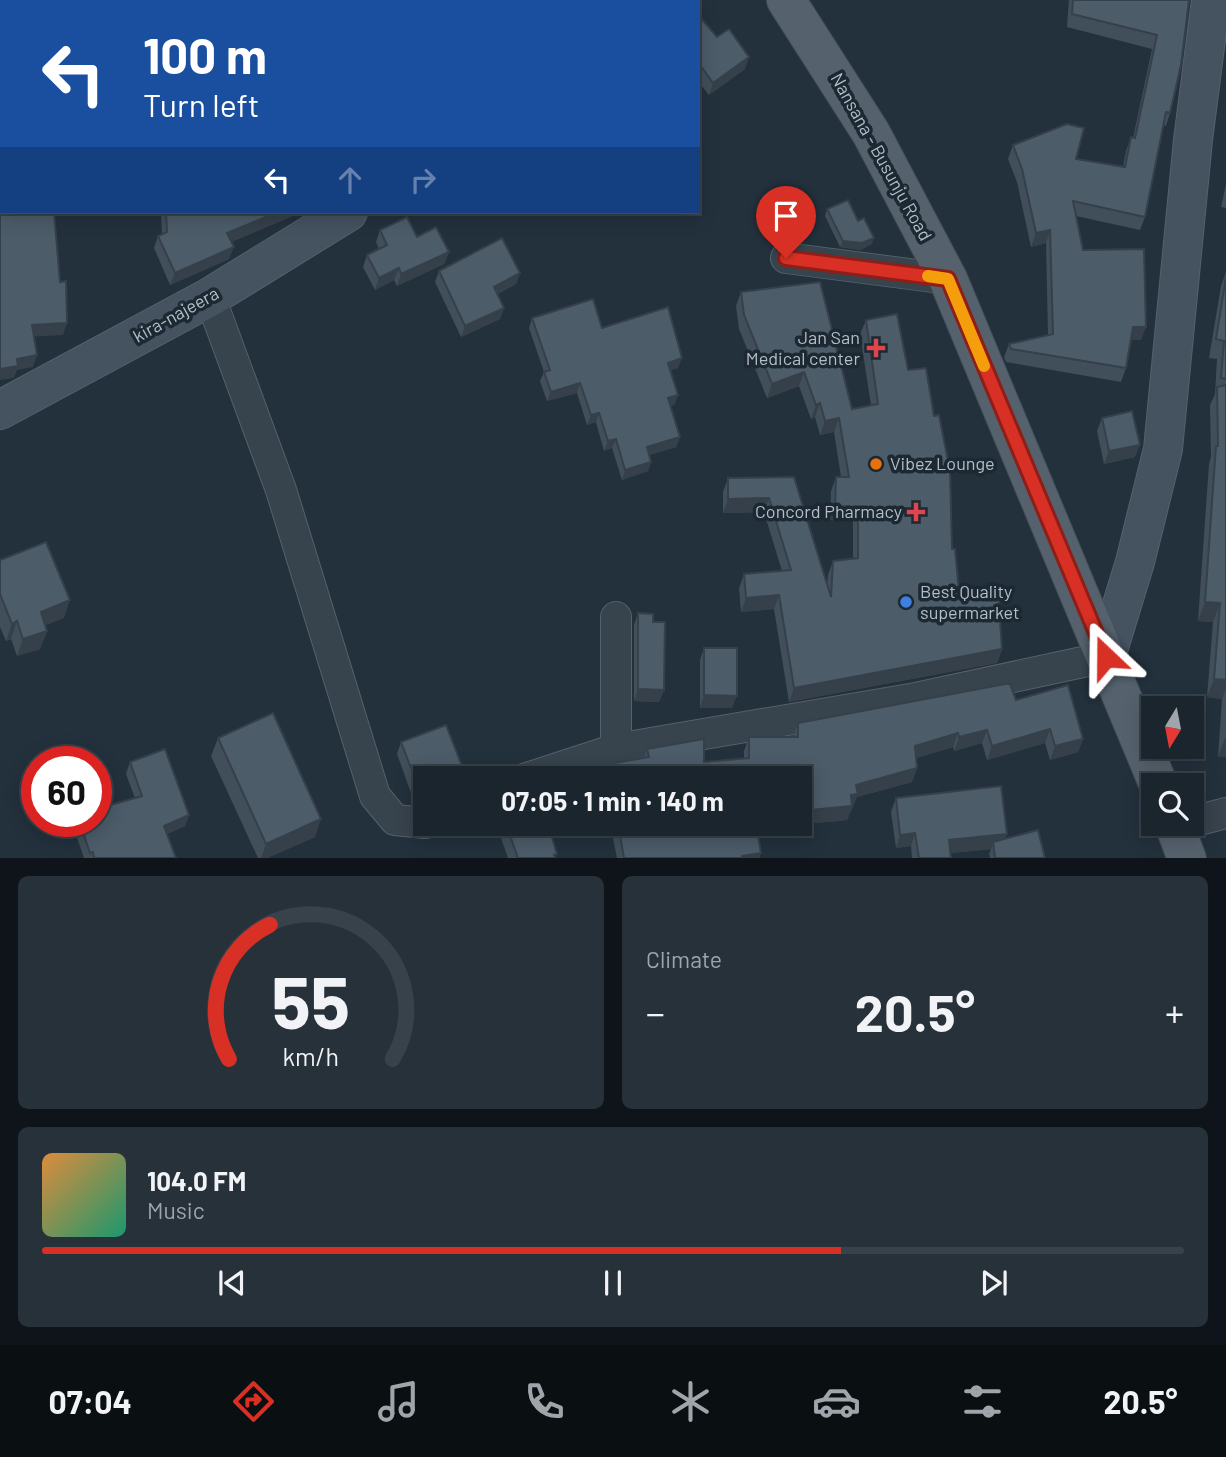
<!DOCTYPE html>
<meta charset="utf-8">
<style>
:root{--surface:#1a252e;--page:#27313a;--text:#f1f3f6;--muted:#9fa5aa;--line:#38424a;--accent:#d93025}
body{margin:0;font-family:Barlow,sans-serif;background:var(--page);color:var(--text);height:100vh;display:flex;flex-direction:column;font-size:26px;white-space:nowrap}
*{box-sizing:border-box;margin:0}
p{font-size:23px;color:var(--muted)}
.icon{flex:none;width:38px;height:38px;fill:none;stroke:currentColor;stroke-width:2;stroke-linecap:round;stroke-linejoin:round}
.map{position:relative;height:858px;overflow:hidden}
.side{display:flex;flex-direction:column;gap:18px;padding:18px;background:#0e1419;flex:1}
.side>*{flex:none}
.top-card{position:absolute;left:0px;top:0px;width:700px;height:214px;box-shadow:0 4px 18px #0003,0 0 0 2px var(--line);background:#1a4fa0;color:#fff;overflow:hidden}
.needle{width:46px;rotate:190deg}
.controls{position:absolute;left:1141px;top:696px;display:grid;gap:14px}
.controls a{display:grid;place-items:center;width:63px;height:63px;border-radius:0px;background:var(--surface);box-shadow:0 4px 18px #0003,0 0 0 2px var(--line);font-size:35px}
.speed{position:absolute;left:21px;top:746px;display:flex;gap:14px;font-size:35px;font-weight:700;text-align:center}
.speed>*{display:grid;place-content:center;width:91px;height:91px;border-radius:50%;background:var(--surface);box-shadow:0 4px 18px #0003,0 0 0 2px var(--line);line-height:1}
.speed .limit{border:10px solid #d22;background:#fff;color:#111}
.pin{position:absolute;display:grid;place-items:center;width:60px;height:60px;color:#fff;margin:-72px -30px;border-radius:50% 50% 50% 0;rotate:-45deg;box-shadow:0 0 7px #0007}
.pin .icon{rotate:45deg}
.me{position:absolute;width:77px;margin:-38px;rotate:337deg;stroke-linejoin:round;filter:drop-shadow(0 0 5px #0008)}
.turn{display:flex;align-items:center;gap:24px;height:147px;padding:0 28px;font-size:32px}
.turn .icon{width:91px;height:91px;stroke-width:2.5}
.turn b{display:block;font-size:49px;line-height:60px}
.lanes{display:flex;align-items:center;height:66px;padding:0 28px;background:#0003;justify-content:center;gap:35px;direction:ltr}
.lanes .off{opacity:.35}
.big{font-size:52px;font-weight:700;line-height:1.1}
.side .card{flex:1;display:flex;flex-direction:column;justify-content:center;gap:10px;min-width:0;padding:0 24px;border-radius:10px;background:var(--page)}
.side .dial{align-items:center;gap:0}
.dial svg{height:182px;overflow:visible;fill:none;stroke:var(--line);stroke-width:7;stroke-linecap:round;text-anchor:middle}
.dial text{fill:var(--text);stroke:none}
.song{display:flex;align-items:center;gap:21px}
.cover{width:84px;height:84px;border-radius:10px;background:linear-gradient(135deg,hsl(30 70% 55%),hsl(160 70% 35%))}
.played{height:7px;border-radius:4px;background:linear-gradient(90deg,var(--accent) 70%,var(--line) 70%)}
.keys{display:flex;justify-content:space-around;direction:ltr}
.heat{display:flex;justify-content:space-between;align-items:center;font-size:38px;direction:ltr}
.side .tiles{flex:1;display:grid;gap:18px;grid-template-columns:1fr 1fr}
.card:last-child{grid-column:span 2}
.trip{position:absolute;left:413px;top:766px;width:399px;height:70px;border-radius:0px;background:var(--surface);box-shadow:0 4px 18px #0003,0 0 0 2px var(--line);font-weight:700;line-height:70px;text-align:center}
.tabs{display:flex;height:112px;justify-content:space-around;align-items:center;background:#0a0f12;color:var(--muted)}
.tabs .icon{width:49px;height:49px}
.tabs .on{color:var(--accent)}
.tabs b{font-size:32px;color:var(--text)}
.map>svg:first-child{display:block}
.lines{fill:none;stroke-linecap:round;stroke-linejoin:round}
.street-casing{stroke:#55616b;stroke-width:32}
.secondary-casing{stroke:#55616b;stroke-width:40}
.primary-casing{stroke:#404c56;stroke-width:40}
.street{stroke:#37434d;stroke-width:30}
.secondary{stroke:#455260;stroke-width:38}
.primary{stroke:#55626d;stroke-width:38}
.wall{fill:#414f5a}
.shaded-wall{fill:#35404a}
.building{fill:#4c5c69;stroke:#35404a;stroke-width:2}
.route-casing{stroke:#8d1f18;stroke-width:18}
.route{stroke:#d93025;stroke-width:12}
.slow{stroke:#f59e0b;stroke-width:12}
.health-dot{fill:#e0444e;stroke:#1c2832;stroke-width:2.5}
.food-dot{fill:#e8710a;stroke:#1c2832;stroke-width:2.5}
.shop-dot{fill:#3f7fe0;stroke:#1c2832;stroke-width:2.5}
.labels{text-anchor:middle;stroke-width:7;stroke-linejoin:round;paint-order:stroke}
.street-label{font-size:18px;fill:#b3bec9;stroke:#1c2832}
.poi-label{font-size:18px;fill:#b3bec9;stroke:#1c2832;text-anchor:end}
</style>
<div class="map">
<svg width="1226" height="859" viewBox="0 0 1226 859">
<rect width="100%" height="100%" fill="#23313d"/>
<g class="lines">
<g class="street-casing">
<g id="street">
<path d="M786,258L948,279"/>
<path d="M210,297L281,490L375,796L395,820L425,823"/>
<path d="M616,617V749"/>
<path d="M524,779L616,749L916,698L1106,657"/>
<path d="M1192,822L1226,813"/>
</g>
</g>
<g class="secondary-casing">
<g id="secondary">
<path d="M456,0L457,2"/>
<path d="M0,410L210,297L348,212"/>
<path d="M1106,657L1135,562L1163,449L1193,140L1211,0"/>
</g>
</g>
<g class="primary-casing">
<g id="primary">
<path d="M786,0L871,133L948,279L1159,786"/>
<path d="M1174,824L1187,859"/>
</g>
</g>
<use href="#street" class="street"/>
<use href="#secondary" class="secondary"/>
<use href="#primary" class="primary"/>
</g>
<g class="wall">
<path d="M1069,0H1189L1170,113L1166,126L1164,125L1145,217L1140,230L1076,216L1083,250L1141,340H1131L1126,368L1121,382L1006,362L1004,357L1009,344L1048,335L1046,243L1031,247L1017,182L1008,159L1013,145L1076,159L1123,166L1126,151L1131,137L1133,138L1152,49L1067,27Z"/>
<path d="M698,15L717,37L745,69L709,95L698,81Z"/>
<path d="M1226,184V208L1221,207Z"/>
<path d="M827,209L858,221L872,244L860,250L840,247L825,216Z"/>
<path d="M161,212H302L231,242L229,259L170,285L154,248L158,236L162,234Z"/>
<path d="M380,230L417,237L449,252L444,264L397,286L394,280L375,290L363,267L367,255L379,249L376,242Z"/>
<path d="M439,271L520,273L516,284L498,294L504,308L500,319L461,337L435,282Z"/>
<path d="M1226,272V757H1218L1222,699L1207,697L1213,622L1198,621L1209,464L1211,457L1210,405L1215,394L1217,359L1209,358L1221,286Z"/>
<path d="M741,292L852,409L871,405L860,334L866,320L908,370L952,549L959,593L1002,649L997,663L789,702L774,609L741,612L739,588L744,574L782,571L764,512L723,513V492L728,478L794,477L827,584L828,575L833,561L853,559V521L830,520L831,491L836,477H841L834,432L820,435L815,417L811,419L799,386L767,398L739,329L736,306Z"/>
<path d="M532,318L602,328L678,368L670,370L678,395L674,405L670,406L680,437L676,447L649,455L651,462L648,471L622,480L612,448L604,451L596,422L587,425L577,393L547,401L540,381L544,372L529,328Z"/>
<path d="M1102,418L1135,457L1104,464L1097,431Z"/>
<path d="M0,560L64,618L45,625L47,631L40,649L17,656L11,639L6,641L0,627Z"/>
<path d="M638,613L664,690L659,702L634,701V625Z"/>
<path d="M704,648L732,708H700V660Z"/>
<path d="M1016,700L1083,739L1078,752L1050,760L1045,743L987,760L982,743L954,751L953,747L916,758L917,768L912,782L857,797L847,820L805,824L806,795H800V779H576L580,769L644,757L647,749L704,762L744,758V751L749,737H793L798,723Z"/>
<path d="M218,738L315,837L267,858H258L211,756Z"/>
<path d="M401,742L425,779V806L415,804L397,754Z"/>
<path d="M130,762L189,815L185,826L167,834L176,858H84L73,826L75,821H96L135,798L126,774Z"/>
<path d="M896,798L1005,839L1045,858H990L989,854L991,849L951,853V858H912L911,846L896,848L891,812Z"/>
<path d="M496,824H548L556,858H508Z"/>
<path d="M610,824H756L761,853L759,858H617Z"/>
</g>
<g class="shaded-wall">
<path d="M141,0H167V2Z"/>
<path d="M749,57L745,69L709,95L713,83Z"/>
<path d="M278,212H302L223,245L227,233Z"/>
<path d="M1050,230L1046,243L1031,247L1036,233Z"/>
<path d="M874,238L872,244L860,250L840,247L843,241Z"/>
<path d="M234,247L229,259L170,285L175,273Z"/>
<path d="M449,252L444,264L397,286L401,274Z"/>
<path d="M399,268L394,280L375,290L379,278Z"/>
<path d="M520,273L516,284L490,298L494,287Z"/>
<path d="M504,308L500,319L461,337L465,326Z"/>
<path d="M67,323L63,335L27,337L32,325Z"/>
<path d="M1133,327H1146L1141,340H1129Z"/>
<path d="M37,355L33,367L17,370L14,378L0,380V369L17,359Z"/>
<path d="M682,358L678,368L664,373L668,363Z"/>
<path d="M804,372L799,386L767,398L772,384Z"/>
<path d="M580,383L577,393L547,401L551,392Z"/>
<path d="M678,395L674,405L664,408L668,398Z"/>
<path d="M820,403L815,417L811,419L816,405Z"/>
<path d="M599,413L596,422L587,425L591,415Z"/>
<path d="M839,418L834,432L820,435L825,421Z"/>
<path d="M680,437L676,447L643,457L647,447Z"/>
<path d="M616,439L612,448L604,451L608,441Z"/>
<path d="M1140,445L1135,457L1104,464L1109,451Z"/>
<path d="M651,462L648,471L622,480L625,470Z"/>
<path d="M769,498L764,512L723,513L728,499Z"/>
<path d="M835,506L858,507L853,521L830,520Z"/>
<path d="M779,595L774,609L741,612L746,598Z"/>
<path d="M70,600L64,618L34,630L41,612Z"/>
<path d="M1205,602L1220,603L1213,622L1198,621Z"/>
<path d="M17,621L11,639L6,641L12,624Z"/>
<path d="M47,631L40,649L17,656L23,639Z"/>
<path d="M1002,649L997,663L789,702L794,688Z"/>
<path d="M1214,679L1226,680V689L1222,699L1207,697Z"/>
<path d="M638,689L664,690L659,702L634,701Z"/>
<path d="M704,695L737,696L732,708H700Z"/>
<path d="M1050,729L1045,743L987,760L992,746Z"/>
<path d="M987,730L982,743L954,751L959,737Z"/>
<path d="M958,733L953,747L910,760L915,746Z"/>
<path d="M1225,738H1226V757H1218Z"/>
<path d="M1083,739L1078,752L1050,760L1055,746Z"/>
<path d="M917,768L912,782L857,797L847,820L805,824L810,810L856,785Z"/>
<path d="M811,781L806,795H800V782Z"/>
<path d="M420,792L425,793V806L415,804Z"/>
<path d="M189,815L185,826L160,837L164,826Z"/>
<path d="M321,819L315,837L267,858H261L266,844Z"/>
<path d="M915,833L911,846L896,848L900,835Z"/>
<path d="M1007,834L1002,847L993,842L991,849L944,854L949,840Z"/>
<path d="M761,853L759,858H741L742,856Z"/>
</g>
<g class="building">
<path d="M0,0H42V2H2V212H54L60,282L66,281L67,323L32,325L37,355L17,359L18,366L0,369Z"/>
<path d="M170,0H308L307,2H170Z"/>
<path d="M333,0H436V2H323Z"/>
<path d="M490,0H555L556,2H491Z"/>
<path d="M632,0H686L688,2H634Z"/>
<path d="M1073,0H1189L1181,65L1170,113L1166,112L1145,217L1073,201L1083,250L1144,249L1146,327H1133L1126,368L1011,349L1009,344L1053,334L1050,230L1036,233L1022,169L1013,145L1067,124L1084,128L1076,159L1125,167L1131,137L1135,138L1157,35L1072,14Z"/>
<path d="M698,15L717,37L729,29L749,57L713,83L698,62Z"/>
<path d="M848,200L858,221L864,218L874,238L862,243L843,241L827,209Z"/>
<path d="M166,212H278L227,233L234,247L175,273L158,236L167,232Z"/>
<path d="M407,217L417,237L436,227L449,252L401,274L399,268L379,278L367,255L387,245L380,230Z"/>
<path d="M502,238L520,273L494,287L504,308L465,326L439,271Z"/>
<path d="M1226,277V379L1221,378L1224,341L1216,339Z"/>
<path d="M820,282L852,409L878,404L866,320L897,314L908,370L926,368L934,416L939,415L950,471L952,549H955L959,593L998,591L1002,649L794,688L779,595L746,598L744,574L791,570L769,498L728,499V478L794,477L831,597L833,561L858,558V507L835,506L836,477H849L839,418L825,421L820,403L816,405L804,372L772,384L744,315L741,292Z"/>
<path d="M593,299L602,328L668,307L682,358L668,363L678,395L668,398L680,437L647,447L651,462L625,470L616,439L608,441L599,413L591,415L580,383L551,392L544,372L550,370L532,318Z"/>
<path d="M1226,385V680L1214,679L1220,603L1205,602L1216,446H1218L1217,387Z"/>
<path d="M1132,411L1140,445L1109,451L1102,418Z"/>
<path d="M46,542L70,600L41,612L47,631L23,639L17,621L12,624L0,594V560Z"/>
<path d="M638,613L653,614V622H665L664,690L638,689Z"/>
<path d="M704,648H737V696L704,695Z"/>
<path d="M1005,684H1010L1016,700L1068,685L1083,739L1055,746L1050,729L992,746L987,730L959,737L958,733L915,746L917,768L856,785L858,794L851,795L852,806L810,810L811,781L800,782V779H582L580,769L649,757L647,749L704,739V762L749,758V737H798V723Z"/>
<path d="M273,713L321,819L266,844L218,738Z"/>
<path d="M446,725L467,779H425V793L420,792L401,742Z"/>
<path d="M165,749L189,815L164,826L176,858H94L93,852L90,853L79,821H96V809L142,796L130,762Z"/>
<path d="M1001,786L1007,834L949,840L951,858H919L915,833L900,835L896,798Z"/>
<path d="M506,824H548L557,854L554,855L555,858H518Z"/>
<path d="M618,824H756L761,853L742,856V858H624Z"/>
<path d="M1038,830L1045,858H995L993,842Z"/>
</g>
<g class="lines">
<g class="route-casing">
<path id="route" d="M786,258L948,279L1106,657"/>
</g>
<use href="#route" class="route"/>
<path class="slow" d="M928,276L948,279L984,366"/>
</g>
<g class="health-dot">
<path d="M872.5 337.5h7v7h7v7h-7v7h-7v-7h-7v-7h7z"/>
<path d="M912.5 501.5h7v7h7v7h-7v7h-7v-7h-7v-7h7z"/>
</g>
<circle class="food-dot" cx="876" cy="464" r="7"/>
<circle class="shop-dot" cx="906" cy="602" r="7"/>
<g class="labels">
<g class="street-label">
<text transform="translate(881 157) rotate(61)" y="6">Nansana - Busunju Road</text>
<text transform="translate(176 315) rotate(-29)" y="6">kira-najeera</text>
</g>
<g class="poi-label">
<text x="860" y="344">Jan San<tspan x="860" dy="21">Medical center</tspan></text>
<text x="890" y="470" text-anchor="start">Vibez Lounge</text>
<text x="902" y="518">Concord Pharmacy</text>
<text x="920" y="598" text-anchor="start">Best Quality<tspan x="920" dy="21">supermarket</tspan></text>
</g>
</g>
</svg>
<div class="controls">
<a><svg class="needle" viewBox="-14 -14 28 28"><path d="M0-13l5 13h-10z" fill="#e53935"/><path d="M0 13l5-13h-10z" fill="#9fa5aa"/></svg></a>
<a><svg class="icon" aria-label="search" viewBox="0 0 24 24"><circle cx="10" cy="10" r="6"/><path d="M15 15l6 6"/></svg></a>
</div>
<div class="speed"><div class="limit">60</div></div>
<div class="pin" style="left:786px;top:258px;background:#d93025"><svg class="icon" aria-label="arrive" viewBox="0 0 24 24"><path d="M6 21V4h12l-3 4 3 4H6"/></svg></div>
<svg class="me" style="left:1106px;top:657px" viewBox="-20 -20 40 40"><path d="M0-17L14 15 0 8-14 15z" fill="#d93025" stroke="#fff" stroke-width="4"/></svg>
<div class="trip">07:05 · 1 min · 140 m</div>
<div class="top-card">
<div class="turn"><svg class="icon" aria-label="left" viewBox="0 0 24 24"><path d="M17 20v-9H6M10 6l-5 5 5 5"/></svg><div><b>100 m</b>Turn left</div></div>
<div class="lanes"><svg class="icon" aria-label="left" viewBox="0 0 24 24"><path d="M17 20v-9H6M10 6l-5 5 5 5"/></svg><svg class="icon off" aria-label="ahead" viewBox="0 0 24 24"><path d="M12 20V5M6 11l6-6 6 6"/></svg><svg class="icon off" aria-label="right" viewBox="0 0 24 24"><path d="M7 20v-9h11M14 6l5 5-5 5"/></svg></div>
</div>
</div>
<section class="side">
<div class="tiles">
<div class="card dial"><svg viewBox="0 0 100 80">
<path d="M14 69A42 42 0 1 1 86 69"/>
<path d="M14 69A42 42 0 0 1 32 10" stroke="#d93025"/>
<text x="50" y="56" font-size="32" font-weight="700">55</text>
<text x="50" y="72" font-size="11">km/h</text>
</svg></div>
<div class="card"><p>Climate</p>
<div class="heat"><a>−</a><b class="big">20.5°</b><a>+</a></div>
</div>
<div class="card">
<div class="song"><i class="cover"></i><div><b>104.0 FM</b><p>Music</p></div></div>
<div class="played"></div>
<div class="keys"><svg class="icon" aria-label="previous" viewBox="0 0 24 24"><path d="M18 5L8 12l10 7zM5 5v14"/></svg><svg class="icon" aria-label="pause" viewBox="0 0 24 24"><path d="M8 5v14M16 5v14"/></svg><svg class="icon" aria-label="next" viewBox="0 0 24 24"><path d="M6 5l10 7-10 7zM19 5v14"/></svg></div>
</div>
</div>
</section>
<nav class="tabs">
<b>07:04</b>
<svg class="icon on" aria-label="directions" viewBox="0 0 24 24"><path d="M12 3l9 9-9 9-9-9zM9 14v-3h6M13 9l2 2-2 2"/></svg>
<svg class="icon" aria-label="music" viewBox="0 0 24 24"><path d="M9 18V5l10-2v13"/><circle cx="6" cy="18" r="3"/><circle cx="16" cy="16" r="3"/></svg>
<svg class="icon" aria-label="phone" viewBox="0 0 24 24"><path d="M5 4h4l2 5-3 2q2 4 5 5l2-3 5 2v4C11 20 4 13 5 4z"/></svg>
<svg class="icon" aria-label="climate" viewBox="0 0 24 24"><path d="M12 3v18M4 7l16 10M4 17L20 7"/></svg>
<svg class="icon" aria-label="car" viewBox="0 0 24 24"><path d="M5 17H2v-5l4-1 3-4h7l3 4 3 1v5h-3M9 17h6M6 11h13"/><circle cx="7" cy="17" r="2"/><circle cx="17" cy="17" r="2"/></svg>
<svg class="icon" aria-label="filters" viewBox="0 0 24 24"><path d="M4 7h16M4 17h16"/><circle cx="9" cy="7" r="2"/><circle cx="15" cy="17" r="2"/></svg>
<b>20.5°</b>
</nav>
